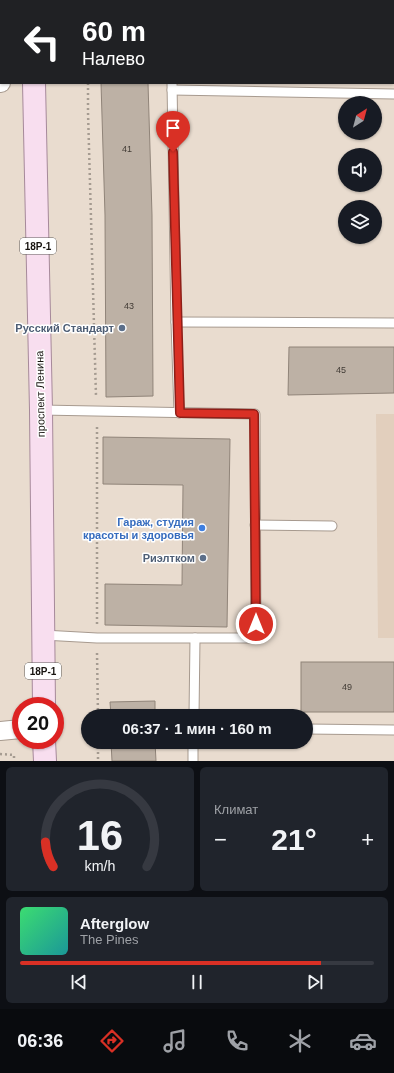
<!DOCTYPE html>
<html lang="ru">
<meta charset="utf-8">
<style>
:root{--surface:#171b24;--page:#20242c;--text:#f1f3f6;--muted:#9ea1a6;--line:#363941;--accent:#d93025}
body{margin:0;font-family:Arial,sans-serif;background:var(--page);color:var(--text);height:100vh;display:flex;flex-direction:column;font-size:15px;white-space:nowrap}
*{box-sizing:border-box;margin:0}
p{font-size:13px;color:var(--muted)}
.icon{flex:none;width:22px;height:22px;fill:none;stroke:currentColor;stroke-width:2;stroke-linecap:round;stroke-linejoin:round}
.map{position:relative;height:761px;overflow:hidden}
.sheet{display:flex;flex-direction:column;gap:6px;padding:6px;background:#0d0f14;flex:1}
.sheet>*{flex:none}
.guide{position:absolute;left:0px;top:0px;width:394px;height:84px;box-shadow:0 1px 3px #0004;background:#202124;color:#fff;overflow:hidden}
.needle{width:26px;rotate:36deg}
.tools{position:absolute;left:338px;top:96px;display:grid;gap:8px}
.tools a{display:grid;place-items:center;width:44px;height:44px;border-radius:50%;background:var(--surface);box-shadow:0 1px 3px #0004;font-size:20px}
.speed{position:absolute;left:12px;top:697px;display:flex;gap:8px;font-size:20px;font-weight:700;text-align:center}
.speed>*{display:grid;place-content:center;width:52px;height:52px;border-radius:50%;background:var(--surface);box-shadow:0 1px 3px #0004;line-height:1}
.speed .limit{border:6px solid #d22;background:#fff;color:#111}
.pin{position:absolute;display:grid;place-items:center;width:34px;height:34px;color:#fff;margin:-41px -17px;border-radius:50% 50% 50% 0;rotate:-45deg;box-shadow:0 0 4px #0007}
.pin .icon{rotate:45deg}
.me{position:absolute;width:44px;margin:-22px;rotate:0deg;stroke-linejoin:round;filter:drop-shadow(0 0 3px #0008)}
.turn{display:flex;align-items:center;gap:14px;height:84px;padding:0 16px;font-size:18px}
.turn .icon{width:52px;height:52px;stroke-width:2.5}
.turn b{display:block;font-size:28px;line-height:34px}
.big{font-size:30px;font-weight:700;line-height:1.1}
.sheet .widget{flex:1;display:flex;flex-direction:column;justify-content:center;gap:6px;min-width:0;padding:0 14px;border-radius:6px;background:var(--page)}
.sheet .dial{align-items:center;gap:0}
.dial svg{height:104px;overflow:visible;fill:none;stroke:var(--line);stroke-width:7;stroke-linecap:round;text-anchor:middle}
.dial text{fill:var(--text);stroke:none}
.song{display:flex;align-items:center;gap:12px}
.cover{width:48px;height:48px;border-radius:6px;background:linear-gradient(135deg,hsl(140 70% 55%),hsl(180 70% 35%))}
.played{height:4px;border-radius:2px;background:linear-gradient(90deg,var(--accent) 85%,var(--line) 85%)}
.keys{display:flex;justify-content:space-around;direction:ltr}
.heat{display:flex;justify-content:space-between;align-items:center;font-size:22px;direction:ltr}
.sheet .tiles{flex:1;display:grid;gap:6px;grid-template-columns:1fr 1fr}
.widget:last-child{grid-column:span 2}
.trip{position:absolute;left:81px;top:709px;width:232px;height:40px;border-radius:20px;background:var(--surface);box-shadow:0 1px 3px #0004;font-weight:700;line-height:40px;text-align:center}
.tab-bar{display:flex;height:64px;justify-content:space-around;align-items:center;background:#090b0e;color:var(--muted)}
.tab-bar .icon{width:28px;height:28px}
.tab-bar .selected{color:var(--accent)}
.tab-bar b{font-size:18px;color:var(--text)}
.map>svg:first-child{display:block}
.built{fill:#e2cfbd}
.building{fill:#bdb1a5;stroke:#908479}
.lines{fill:none;stroke-linecap:round;stroke-linejoin:round}
.lane-casing{stroke:#a79a8f;stroke-width:11}
.street-casing{stroke:#a79a8f;stroke-width:20}
.primary-casing{stroke:#a6899a;stroke-width:24}
.path{stroke:#a59b91;stroke-width:2.5;stroke-dasharray:2 3;stroke-linecap:butt}
.lane{stroke:#fff;stroke-width:9}
.street{stroke:#fff;stroke-width:18}
.primary{stroke:#f8deef;stroke-width:22}
.route-casing{stroke:#8d1f18;stroke-width:10}
.route{stroke:#d93025;stroke-width:7}
.service-dot{fill:#5c6f8a;stroke:#fff;stroke-width:1.5}
.shop-dot{fill:#3f7fe0;stroke:#fff;stroke-width:1.5}
.labels{text-anchor:middle;stroke-width:3;stroke-linejoin:round;paint-order:stroke}
.number-label{font-size:9px;fill:#413b35}
.shield{fill:#fff;stroke:#5d5a58;stroke-width:1}
.shield-label{font-size:10px;font-weight:bold;fill:#181410}
.service-label{font-size:11px;font-weight:bold;fill:#4e5e75;stroke:#fff;text-anchor:end}
.street-label{font-size:11px;fill:#181410;stroke:#fff}
.shop-label{font-size:11px;font-weight:bold;fill:#366cbe;stroke:#fff;text-anchor:end}
</style>
<div class="map">
<svg width="394" height="761" viewBox="0 0 394 761">
<rect width="100%" height="100%" fill="#e9dccf"/>
<path class="built" d="M376,414H394V638H378Z"/>
<g class="building">
<path d="M101,83H148L152,215L153,396L106,397L105,215Z"/>
<path d="M289,347H394V393L288,395Z"/>
<path d="M103,437L230,439L227,627L105,625V584L182,585L183,485L103,484Z"/>
<rect x="301" y="662" width="93" height="50"/>
<path d="M155,701V716H111L110,702Z"/>
<path d="M111,742H155L156,761H112Z"/>
</g>
<g class="lines">
<g class="lane-casing">
<g id="lane">
<path d="M34,0L89,1"/>
<path d="M248,1V0"/>
<path d="M172,83L176,322L179,413"/>
<path d="M172,90L394,94"/>
<path d="M176,322L394,323"/>
<path d="M41,410L255,414L256,638H97L43,635"/>
<path d="M255,525L332,526"/>
<path d="M194,716L195,638"/>
<path d="M306,729L394,730"/>
<path d="M193,761V742"/>
</g>
</g>
<g class="street-casing">
<g id="street">
<path d="M0,83H1"/>
<path d="M0,731L21,729"/>
</g>
</g>
<g class="primary-casing">
<g id="primary">
<path d="M34,0V1"/>
<path d="M34,83L41,410L44,706"/>
<path d="M44,740L45,761"/>
</g>
</g>
<g class="path">
<path d="M88,83V112L96,396"/>
<path d="M97,427V624"/>
<path d="M97,653L98,716"/>
<path d="M98,742V761"/>
<path d="M0,754L14,755V761"/>
</g>
<use href="#lane" class="lane"/>
<use href="#street" class="street"/>
<use href="#primary" class="primary"/>
</g>
<g class="lines">
<g class="route-casing">
<path id="route" d="M173,152L180,413L254,414L256,624"/>
</g>
<use href="#route" class="route"/>
</g>
<g class="service-dot">
<circle cx="122" cy="328" r="4"/>
<circle cx="203" cy="558" r="4"/>
</g>
<circle class="shop-dot" cx="202" cy="528" r="4"/>
<g class="labels">
<g class="number-label">
<text x="127" y="152">41</text>
<text x="129" y="309">43</text>
<text x="341" y="373">45</text>
<text x="347" y="690">49</text>
</g>
<g class="shield">
<rect x="20" y="238" width="36" height="16" rx="3"/>
<rect x="25" y="663" width="36" height="16" rx="3"/>
</g>
<g class="shield-label">
<text x="38" y="250">18Р-1</text>
<text x="43" y="675">18Р-1</text>
</g>
<g class="service-label">
<text x="114" y="332">Русский Стандарт</text>
<text x="195" y="562">Риэлтком</text>
</g>
<g class="street-label">
<text transform="translate(40 394) rotate(-91)" y="4">проспект Ленина</text>
</g>
<g class="shop-label">
<text x="194" y="526">Гараж, студия<tspan x="194" dy="13">красоты и здоровья</tspan></text>
</g>
</g>
</svg>
<div class="tools">
<a><svg class="needle" viewBox="-14 -14 28 28"><path d="M0-13l5 13h-10z" fill="#e53935"/><path d="M0 13l5-13h-10z" fill="#9ea1a6"/></svg></a>
<a><svg class="icon" aria-label="sound" viewBox="0 0 24 24"><path d="M4 9h4l5-4v14l-5-4H4zM17 9q2 3 0 6"/></svg></a>
<a><svg class="icon" aria-label="layers" viewBox="0 0 24 24"><path d="M12 4l9 5-9 5-9-5zM3 14l9 5 9-5"/></svg></a>
</div>
<div class="speed"><div class="limit">20</div></div>
<div class="pin" style="left:173px;top:152px;background:#d93025"><svg class="icon" aria-label="arrive" viewBox="0 0 24 24"><path d="M6 21V4h12l-3 4 3 4H6"/></svg></div>
<svg class="me" style="left:256px;top:624px" viewBox="-20 -20 40 40"><circle r="17" fill="#d93025" stroke="#fff" stroke-width="3"/><path d="M0-11L8 9 0 5-8 9z" fill="#fff"/></svg>
<div class="trip">06:37 · 1 мин · 160 m</div>
<div class="guide">
<div class="turn"><svg class="icon" aria-label="left" viewBox="0 0 24 24"><path d="M17 20v-9H6M10 6l-5 5 5 5"/></svg><div><b>60 m</b>Налево</div></div>
</div>
</div>
<section class="sheet">
<div class="tiles">
<div class="widget dial"><svg viewBox="0 0 100 80">
<path d="M14 69A42 42 0 1 1 86 69"/>
<path d="M14 69A42 42 0 0 1 8 50" stroke="#d93025"/>
<text x="50" y="56" font-size="32" font-weight="700">16</text>
<text x="50" y="72" font-size="11">km/h</text>
</svg></div>
<div class="widget"><p>Климат</p>
<div class="heat"><a>−</a><b class="big">21°</b><a>+</a></div>
</div>
<div class="widget">
<div class="song"><i class="cover"></i><div><b>Afterglow</b><p>The Pines</p></div></div>
<div class="played"></div>
<div class="keys"><svg class="icon" aria-label="previous" viewBox="0 0 24 24"><path d="M18 5L8 12l10 7zM5 5v14"/></svg><svg class="icon" aria-label="pause" viewBox="0 0 24 24"><path d="M8 5v14M16 5v14"/></svg><svg class="icon" aria-label="next" viewBox="0 0 24 24"><path d="M6 5l10 7-10 7zM19 5v14"/></svg></div>
</div>
</div>
</section>
<nav class="tab-bar">
<b>06:36</b>
<svg class="icon selected" aria-label="directions" viewBox="0 0 24 24"><path d="M12 3l9 9-9 9-9-9zM9 14v-3h6M13 9l2 2-2 2"/></svg>
<svg class="icon" aria-label="music" viewBox="0 0 24 24"><path d="M9 18V5l10-2v13"/><circle cx="6" cy="18" r="3"/><circle cx="16" cy="16" r="3"/></svg>
<svg class="icon" aria-label="phone" viewBox="0 0 24 24"><path d="M5 4h4l2 5-3 2q2 4 5 5l2-3 5 2v4C11 20 4 13 5 4z"/></svg>
<svg class="icon" aria-label="climate" viewBox="0 0 24 24"><path d="M12 3v18M4 7l16 10M4 17L20 7"/></svg>
<svg class="icon" aria-label="car" viewBox="0 0 24 24"><path d="M5 17H2v-5l4-1 3-4h7l3 4 3 1v5h-3M9 17h6M6 11h13"/><circle cx="7" cy="17" r="2"/><circle cx="17" cy="17" r="2"/></svg>
</nav>
